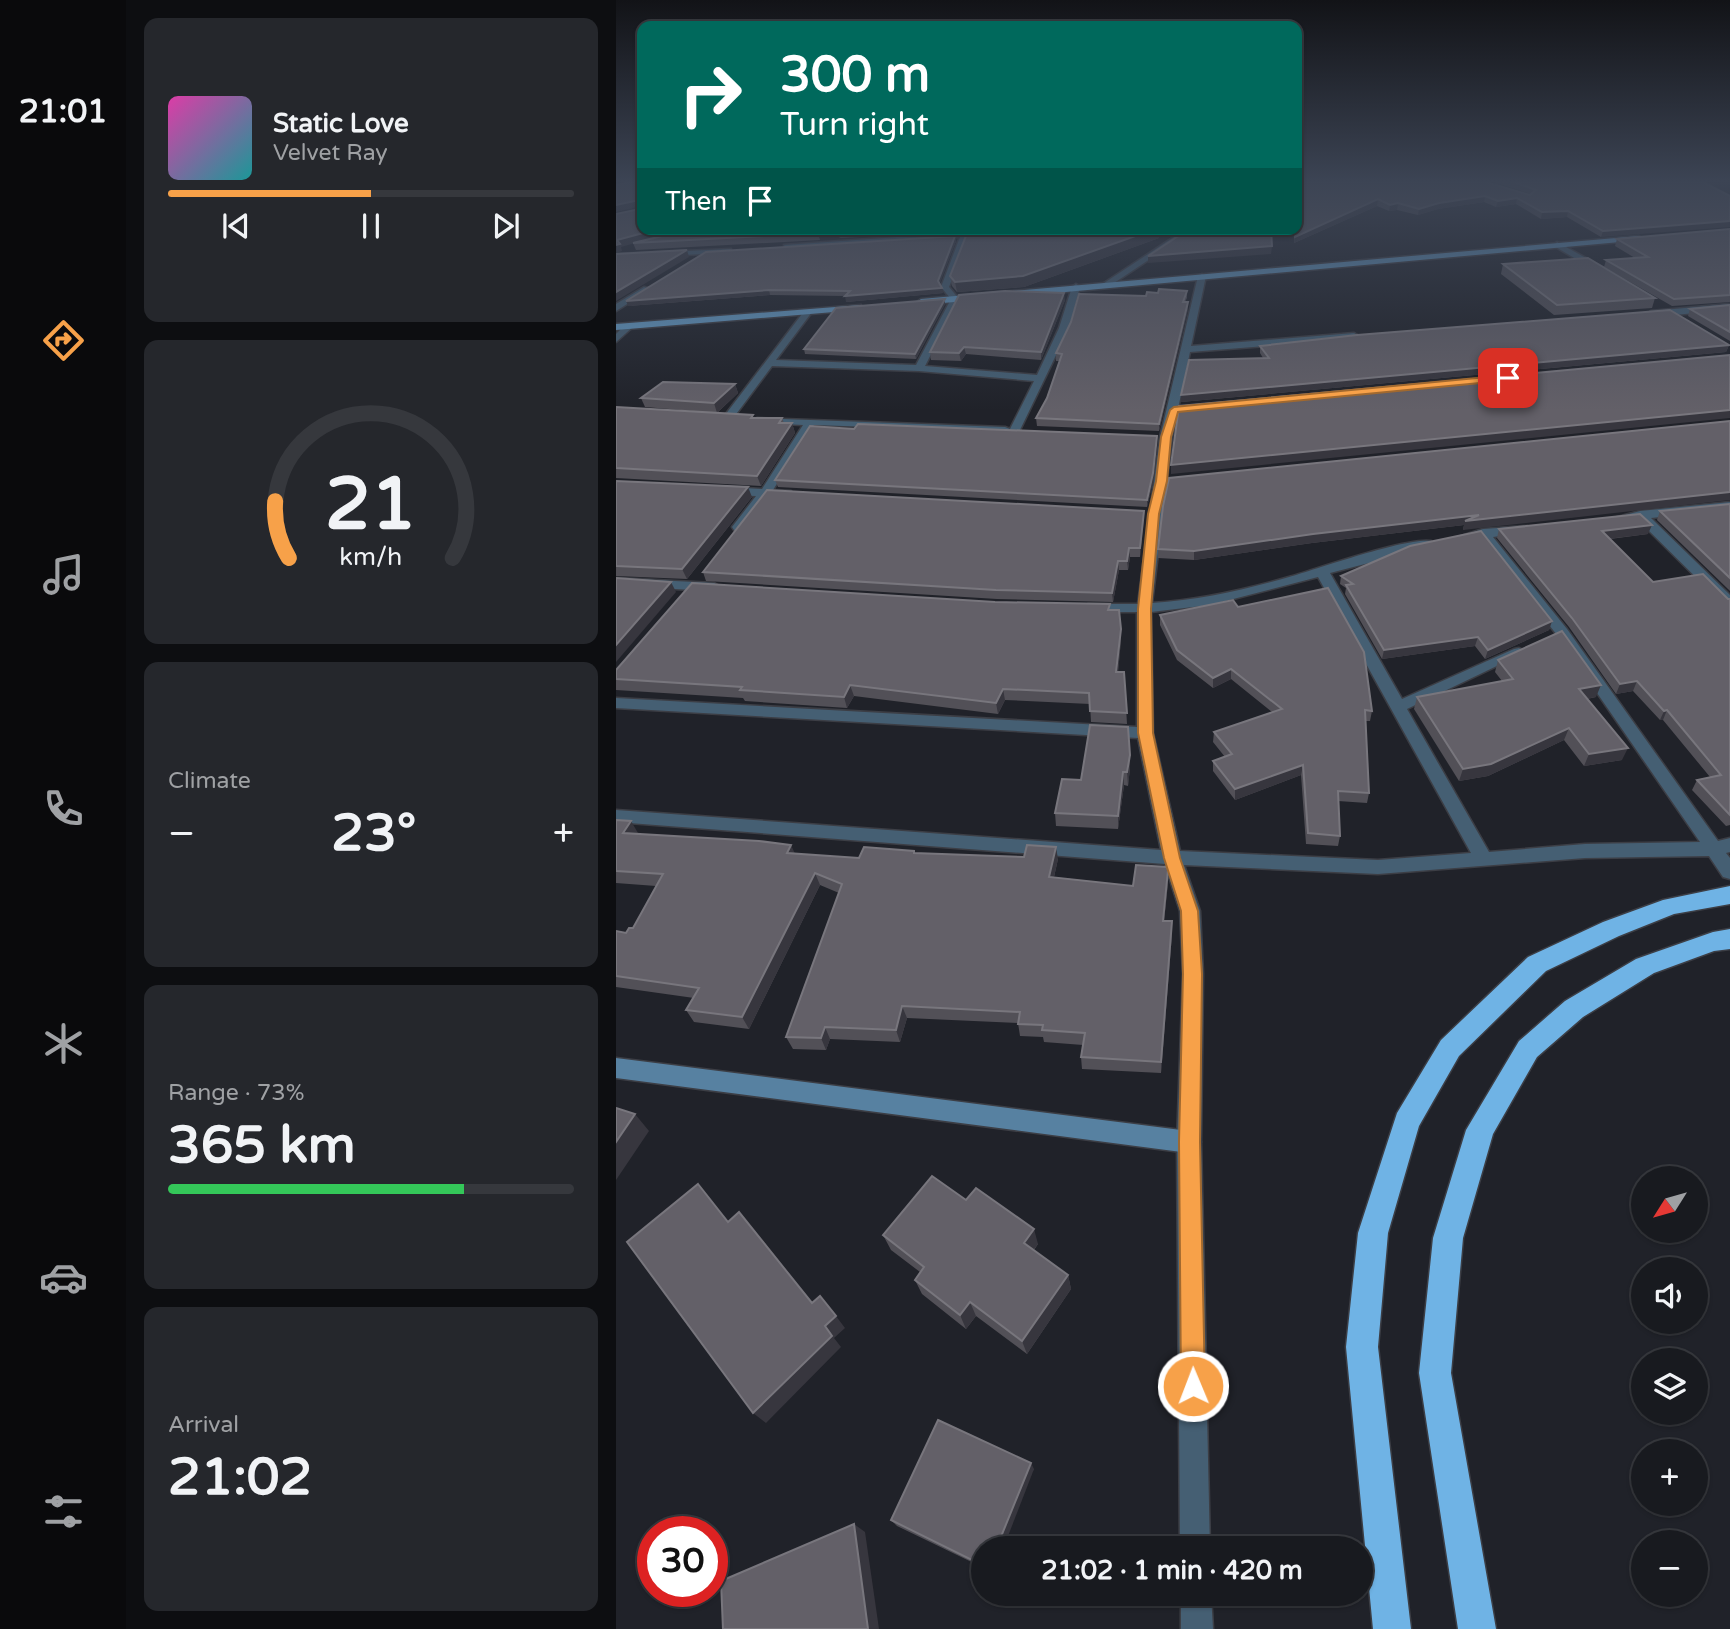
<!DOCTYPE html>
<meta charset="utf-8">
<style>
:root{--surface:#181a1f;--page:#25272c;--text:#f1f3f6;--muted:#9fa1a4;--line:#36383d;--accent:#f7a149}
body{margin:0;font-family:"Varela Round",sans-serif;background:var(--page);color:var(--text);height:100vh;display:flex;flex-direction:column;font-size:26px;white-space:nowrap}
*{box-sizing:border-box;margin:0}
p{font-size:23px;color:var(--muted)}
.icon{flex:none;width:38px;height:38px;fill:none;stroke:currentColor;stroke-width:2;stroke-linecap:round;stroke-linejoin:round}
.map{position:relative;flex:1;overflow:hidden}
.drawer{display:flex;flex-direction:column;gap:18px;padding:18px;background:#0d0e11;width:490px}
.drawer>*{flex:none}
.hud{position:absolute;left:21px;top:21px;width:665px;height:214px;border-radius:14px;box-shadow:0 2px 5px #0004,0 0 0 2px var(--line);background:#00695c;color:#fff;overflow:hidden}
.needle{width:46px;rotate:233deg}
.tools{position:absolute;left:1015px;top:1166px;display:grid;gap:14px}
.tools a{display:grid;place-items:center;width:77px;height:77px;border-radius:50%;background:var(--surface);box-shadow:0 2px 5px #0004,0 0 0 2px var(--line);font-size:35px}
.speed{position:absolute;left:21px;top:1516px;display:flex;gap:14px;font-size:35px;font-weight:700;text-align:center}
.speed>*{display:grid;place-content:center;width:91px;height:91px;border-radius:50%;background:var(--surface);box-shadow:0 2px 5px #0004,0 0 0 2px var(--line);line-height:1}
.speed .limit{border:10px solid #d22;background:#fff;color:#111}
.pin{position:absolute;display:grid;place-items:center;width:60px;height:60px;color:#fff;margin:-30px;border-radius:14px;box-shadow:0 4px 10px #0006}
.me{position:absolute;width:77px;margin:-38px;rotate:359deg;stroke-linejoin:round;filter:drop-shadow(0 0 5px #0008)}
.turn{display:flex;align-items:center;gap:24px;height:147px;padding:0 28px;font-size:32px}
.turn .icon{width:91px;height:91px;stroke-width:2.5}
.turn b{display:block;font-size:49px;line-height:60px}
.then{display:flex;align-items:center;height:66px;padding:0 28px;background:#0003;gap:14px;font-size:26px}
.big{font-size:52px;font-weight:700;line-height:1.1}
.drawer .tile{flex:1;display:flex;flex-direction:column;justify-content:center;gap:10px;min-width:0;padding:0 24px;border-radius:14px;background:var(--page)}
.drawer .dial{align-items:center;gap:0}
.dial svg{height:182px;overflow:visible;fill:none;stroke:var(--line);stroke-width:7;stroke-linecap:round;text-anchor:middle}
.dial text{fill:var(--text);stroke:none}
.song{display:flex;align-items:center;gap:21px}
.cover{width:84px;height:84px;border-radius:10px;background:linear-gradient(135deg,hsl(320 70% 55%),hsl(180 70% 35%))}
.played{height:7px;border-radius:4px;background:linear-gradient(90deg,var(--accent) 50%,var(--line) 50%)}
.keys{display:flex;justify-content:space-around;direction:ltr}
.heat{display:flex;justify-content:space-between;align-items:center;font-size:38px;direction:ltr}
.charge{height:10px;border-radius:5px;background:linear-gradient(90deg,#34c759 73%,var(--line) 0)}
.trip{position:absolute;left:355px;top:1536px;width:402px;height:70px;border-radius:35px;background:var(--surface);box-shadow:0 2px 5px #0004,0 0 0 2px var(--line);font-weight:700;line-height:70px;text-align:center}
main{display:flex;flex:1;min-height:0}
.menu{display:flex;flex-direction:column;width:126px;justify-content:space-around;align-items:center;background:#0a0a0c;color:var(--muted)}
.menu .icon{width:49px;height:49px}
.menu .selected{color:var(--accent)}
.menu b{font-size:32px;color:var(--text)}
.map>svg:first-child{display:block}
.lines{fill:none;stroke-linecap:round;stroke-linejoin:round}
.street-casing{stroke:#3c3e45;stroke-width:3}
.secondary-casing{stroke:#3c3e45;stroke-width:3}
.primary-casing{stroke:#3c3e45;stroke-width:3}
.highway-casing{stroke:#3c3e45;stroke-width:3}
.street{fill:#455f73;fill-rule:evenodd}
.secondary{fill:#5781a1;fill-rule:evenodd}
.primary{fill:#649bc5;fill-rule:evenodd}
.highway{fill:#6fb3e5;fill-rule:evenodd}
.wall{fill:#525057}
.shaded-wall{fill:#37363e}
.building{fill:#636068;stroke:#78767d;stroke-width:2}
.route{fill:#f7a149;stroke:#a1692f;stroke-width:2}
</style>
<main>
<nav class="menu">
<b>21:01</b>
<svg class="icon selected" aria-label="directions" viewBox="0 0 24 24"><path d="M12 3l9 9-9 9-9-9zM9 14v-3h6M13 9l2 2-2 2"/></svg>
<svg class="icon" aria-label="music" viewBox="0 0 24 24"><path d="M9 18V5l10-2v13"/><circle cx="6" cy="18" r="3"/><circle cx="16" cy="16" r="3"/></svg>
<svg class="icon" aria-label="phone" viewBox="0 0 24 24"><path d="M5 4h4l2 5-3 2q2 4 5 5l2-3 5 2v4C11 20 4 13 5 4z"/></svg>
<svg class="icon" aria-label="climate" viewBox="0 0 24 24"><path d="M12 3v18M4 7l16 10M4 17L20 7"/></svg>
<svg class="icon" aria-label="car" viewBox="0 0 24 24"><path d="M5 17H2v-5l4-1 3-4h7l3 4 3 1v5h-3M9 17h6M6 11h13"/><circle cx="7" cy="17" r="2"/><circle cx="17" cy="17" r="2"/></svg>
<svg class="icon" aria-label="filters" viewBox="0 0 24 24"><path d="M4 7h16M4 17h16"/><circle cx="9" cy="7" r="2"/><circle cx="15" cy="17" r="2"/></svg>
</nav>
<section class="drawer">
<div class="tile">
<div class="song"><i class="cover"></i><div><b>Static Love</b><p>Velvet Ray</p></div></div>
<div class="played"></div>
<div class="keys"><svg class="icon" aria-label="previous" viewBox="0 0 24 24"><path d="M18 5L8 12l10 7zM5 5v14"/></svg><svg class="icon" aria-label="pause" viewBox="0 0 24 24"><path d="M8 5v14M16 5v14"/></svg><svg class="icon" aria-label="next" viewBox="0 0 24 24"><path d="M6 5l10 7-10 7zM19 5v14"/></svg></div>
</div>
<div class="tile dial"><svg viewBox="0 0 100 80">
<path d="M14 69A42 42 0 1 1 86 69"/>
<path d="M14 69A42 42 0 0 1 8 44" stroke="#f7a149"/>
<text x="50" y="56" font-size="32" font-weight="700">21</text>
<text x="50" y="72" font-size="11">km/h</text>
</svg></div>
<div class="tile"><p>Climate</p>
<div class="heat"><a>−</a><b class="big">23°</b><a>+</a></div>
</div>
<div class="tile"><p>Range · 73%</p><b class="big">365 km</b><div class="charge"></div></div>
<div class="tile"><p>Arrival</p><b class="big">21:02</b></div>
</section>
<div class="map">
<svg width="1114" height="1629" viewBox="0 0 1114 1629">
<rect width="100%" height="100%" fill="#202229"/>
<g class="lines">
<g class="street-casing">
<g id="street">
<path d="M340,229L378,233L352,237L333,287L343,299L309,366L421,375L443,328L456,287L460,284L464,287L453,328L403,432L198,425L157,490L175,491V497H152L126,530H118L116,527L140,496L111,495L105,491L111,487L146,489L187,425L145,423L140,420L141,418L389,427L394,429L418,381L303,371L156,366L115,421L106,419L189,310L196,312L160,360L300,365L335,299L325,287L344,237L171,249L168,245L340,233Z"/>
<path d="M570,229H579L492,287L485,285Z"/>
<path d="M941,242L988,268L989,270L982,272L938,246Z"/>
<path d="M115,249L112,253L0,258V254Z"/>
<path d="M586,274L590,276L575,346L738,333L743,336L738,339L574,352L556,437L536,603C583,600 628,590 673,577C701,569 791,537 815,541V547L714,573L786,699L898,649L903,648L910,652L791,709L873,852L969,844L1084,842L941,635L865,539L845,542L839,538L867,529L911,526V532L877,537L951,629L1102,841L1114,838V852L1110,853L1114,858V879L1107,877L1093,856L969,858L762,874L568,865L584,911L587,974L585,1142L594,1549H564L561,1142L567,974L564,911L549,864L0,822V810L545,850L522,738L0,708V698L521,727V612H472L465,608L472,604H522L544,437L582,276ZM702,577L855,853L762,860L564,851L537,733L535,612L594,605Z"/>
<path d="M28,287L35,289L0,311V304Z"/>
<path d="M1114,304V310L1035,317L1031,314L1035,311Z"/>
<path d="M10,324L18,326L0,342V334Z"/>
<path d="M1114,502V510L1035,518L1114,595V607L1109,606L1022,520L1004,522L998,518L1024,511Z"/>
<path d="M0,578L98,583L105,587L98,591L0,586Z"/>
<path d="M565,1594H595L597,1629H565Z"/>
</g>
</g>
<g class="secondary-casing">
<path id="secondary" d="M0,1058L573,1131L581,1134L585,1142L581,1150L573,1153L0,1078Z"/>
</g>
<g class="primary-casing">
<g id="primary">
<path d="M1023,236L1026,240L305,305L301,302L305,299Z"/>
<path d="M245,305V309L242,310L0,330V324Z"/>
</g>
</g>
<g class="highway-casing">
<g id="highway">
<path d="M1114,886V904L1058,914L1003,936L930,971L843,1056L803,1126L772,1233L762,1347L795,1629H757L730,1347L742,1233L781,1113L825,1040L912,957L987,922L1047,900Z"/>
<path d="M1114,929V949L1098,951L1038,973L967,1017L921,1057L877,1134L847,1238L835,1373L880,1629H842L803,1373L817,1238L850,1130L903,1041L949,1001L1020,959L1097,932Z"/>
</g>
</g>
<use href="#street" class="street"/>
<use href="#secondary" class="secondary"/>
<use href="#primary" class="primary"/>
<use href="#highway" class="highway"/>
</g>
<g class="wall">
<path d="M681,182L914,195L915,194L878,182H1087L985,237L951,217L925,219L900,204L880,207L868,202L822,209L802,215L781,210L773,211L761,206L678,243Z"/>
<path d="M202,229H338L336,232L225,238Z"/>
<path d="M349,229H543V238L408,287L341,292L336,286L334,276L352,230Z"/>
<path d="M1114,229V302L1056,306L988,267L990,260L1019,258L999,246L1001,239Z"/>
<path d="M202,233L204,240L20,250L17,243Z"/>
<path d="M339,236L340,241L323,284L327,293L230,302V296L154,295L12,306Z"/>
<path d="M887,264L1039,298L1036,308L938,315L885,274Z"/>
<path d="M571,291V298L569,302L572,309L543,431L421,426L420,418L431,398L443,361H440V353L530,296L542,293Z"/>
<path d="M329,299V304L300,359L189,354L188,349Z"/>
<path d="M449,300L425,360L350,354L345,361L315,360L314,352Z"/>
<path d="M1114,305V341L1072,316L1074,309Z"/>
<path d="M1113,345L1110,352L565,402V395L647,358L644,353V346Z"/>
<path d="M119,384L122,393L101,413L29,407L25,398Z"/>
<path d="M0,407L138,418H166L168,423H176L179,433L145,486L0,478Z"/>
<path d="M1114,421L847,530L848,525L696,543L578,560L542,558V549Z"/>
<path d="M238,429L541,436L537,481L531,507L162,487L159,480Z"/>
<path d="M0,481L136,497L71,579L0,576Z"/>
<path d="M1114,504V591L1041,520L1044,511Z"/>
<path d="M528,511L524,557H514L512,570H503L497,602L381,599L90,581L87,572Z"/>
<path d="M883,529L1032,534L994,539L1037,582L1114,599V825L1110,826L1076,790L1081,780L1094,777L1047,720H1044L1017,691L1000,694L953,627L881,538Z"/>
<path d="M725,576L936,621L933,630L869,659L859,646L766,659L729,594L730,588L724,584Z"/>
<path d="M622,607L756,711L754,721H750L753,793L751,803L722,801L724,836L722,846L690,844L685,775L619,800L597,771V761L609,757L597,742L598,732L656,712L615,679L597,688L561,660L544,625V615Z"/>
<path d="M494,610L505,640L502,672H508L511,724L475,722L474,704L389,700L382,714L238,696L231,708L129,701L127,698L0,690V670Z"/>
<path d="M882,660L980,697L971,699L1006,760L968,766L948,740L872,776L843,781L798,709L801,697L886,681L879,672Z"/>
<path d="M514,768L512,786L508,785L502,829L440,826L439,813L465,780Z"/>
<path d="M0,820L21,834L179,854L243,858L299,853L442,859L438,877L517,886L552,870V883L548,921H556V934L545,1073L466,1069L465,1057L467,1045L428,1042L427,1037L404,1036L402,1023L291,1018L284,1042L214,1039L210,1050L177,1049L170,1037L223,893L204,885L133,1029L78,1022L70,1010L78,998L0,987V931L10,933L17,928L40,886L0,883Z"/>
<path d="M350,1200L422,1244L418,1250L452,1275L455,1289L411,1354L360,1316L350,1329L306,1294L299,1280L304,1272L275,1250L267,1235Z"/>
<path d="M418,1469L368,1549V1568L281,1526L275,1520Z"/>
</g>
<g class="shaded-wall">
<path d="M869,196L868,202L822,209L802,215L803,209L823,203Z"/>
<path d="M901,198L900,204L880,207L882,201Z"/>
<path d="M762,199L761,206L678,243L679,237Z"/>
<path d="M23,200L25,206L0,212V205Z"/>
<path d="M782,203L781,210L773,211L774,205Z"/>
<path d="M952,211L951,217L925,219L926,212Z"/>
<path d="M1114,221V227L985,237L987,231Z"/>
<path d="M42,229H69L5,247L6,251L0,253L1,240Z"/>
<path d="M539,229H543V238L408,287L341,292L339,282Z"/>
<path d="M339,236L340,241L323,286L322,281Z"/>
<path d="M656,246L655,254L532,263V256Z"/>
<path d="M71,250L73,257L0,301V292Z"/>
<path d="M326,288L327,293L230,302L229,296Z"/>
<path d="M153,290L154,295L12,306L10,301Z"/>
<path d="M448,293L449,300L425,360V352Z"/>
<path d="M329,299V304L300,359L299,354Z"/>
<path d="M572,302V309L543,431V424Z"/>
<path d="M1113,345L1110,352L565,402V395Z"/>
<path d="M348,347L350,354L345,361L343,353Z"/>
<path d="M119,384L122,393L101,413L98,403Z"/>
<path d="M1114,410V418L555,474V465Z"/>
<path d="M176,423L179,433L145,486L141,476Z"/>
<path d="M541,436L537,481L531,507V500Z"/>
<path d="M132,487L136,497L71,579L66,569Z"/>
<path d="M1114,492V500L847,530L848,525L696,543L578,560V551L697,534L863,515Z"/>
<path d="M528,511V519L524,557V548Z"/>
<path d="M1036,525L1032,534L983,540L986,531Z"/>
<path d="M513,548L514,557L512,570L511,561Z"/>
<path d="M502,561L503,570L497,602L496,593Z"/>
<path d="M55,582L60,592L0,662V645Z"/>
<path d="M936,621L933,630L869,659L872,650Z"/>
<path d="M505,629V640L501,683L500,672Z"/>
<path d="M862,637L859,646L766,659L768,650Z"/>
<path d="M615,669V679L597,688V678Z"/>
<path d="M1021,681L1017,691L1000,694L1004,684Z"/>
<path d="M234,685L238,696L231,708L228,697Z"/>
<path d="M985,685L980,697L958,701L963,689Z"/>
<path d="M387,689L389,700L382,714L380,703Z"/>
<path d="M1051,710L1047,720H1044L1048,711Z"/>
<path d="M953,728L948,740L872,776L843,781L847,769Z"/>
<path d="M1012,748L1006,760L968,766L973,754Z"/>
<path d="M514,755V768L512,786L511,772Z"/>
<path d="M687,765L685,775L619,800V789Z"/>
<path d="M507,772L508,785L502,829V816Z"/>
<path d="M15,821L22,833L14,846L7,833Z"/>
<path d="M175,845L181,858L171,853Z"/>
<path d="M440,847L442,859L435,890L433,877Z"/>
<path d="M552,870V883L547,933V921Z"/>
<path d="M199,873L204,885L133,1029L126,1017Z"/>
<path d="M556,921V934L545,1073V1062Z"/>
<path d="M286,1006L291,1018L284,1042L280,1030Z"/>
<path d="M209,1027L214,1039L210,1050L205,1038Z"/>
<path d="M19,1114L33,1131L0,1180V1142Z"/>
<path d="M418,1229L422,1244L412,1257L408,1243Z"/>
<path d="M452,1275L455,1289L411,1354L406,1341Z"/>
<path d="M354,1302L360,1316L350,1329L344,1315Z"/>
<path d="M220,1316L229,1328L218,1338L225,1347L150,1423L137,1413L209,1326Z"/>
<path d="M415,1463L418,1469L387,1549H380Z"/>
<path d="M238,1524L249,1532L263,1629H252Z"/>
</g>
<g class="building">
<path d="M16,182H26V202L23,200L0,205V185Z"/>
<path d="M681,182H870L914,195L920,190L898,182H1087L1114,196V221L987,231L952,211L926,212L901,198L882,201L869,196L823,203L803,209L782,203L774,205L762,199L679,237V229H681Z"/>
<path d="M26,203V229H42L1,240L4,244L0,245V214L24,209Z"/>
<path d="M75,229H191L202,233L17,243Z"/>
<path d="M217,229H263L223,232Z"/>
<path d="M371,229H539L407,276L339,282L334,276L352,231Z"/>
<path d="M579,229H655L656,246L532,256L567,233Z"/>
<path d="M1114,229V295L1058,299L990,260L1032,257L1001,239Z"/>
<path d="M339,236L322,281L326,288L229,296L234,291L153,290L10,301L90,252Z"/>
<path d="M71,250L0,292V254Z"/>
<path d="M972,258L1039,298L941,305L887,264Z"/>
<path d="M543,289L571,291L567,302H572L543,424L420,418L431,398L446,354L440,353L455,322L463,294L530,296L531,292L542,293Z"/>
<path d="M389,291L448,293L425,352L348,347L343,353L314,352L343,295Z"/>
<path d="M329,299L299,354L188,349L220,308Z"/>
<path d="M1114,305V332L1074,309Z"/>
<path d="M1054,310L1113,345L565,395L573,360L653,358L644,346L741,335Z"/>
<path d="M1114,355V410L555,465L563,406Z"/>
<path d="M47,382L119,384L98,403L25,398Z"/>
<path d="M0,407L137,415L135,418H166L163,423H176L141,476L0,468Z"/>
<path d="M1114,421V492L849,521L863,515L697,534L578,551L542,549L547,506L553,478Z"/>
<path d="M242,424L541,436L537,473L531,500L159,480L194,426L238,429Z"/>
<path d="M0,481L132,487L66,569L0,566Z"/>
<path d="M151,490L528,511L524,548H513L511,561H502L496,593L380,590L87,572Z"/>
<path d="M1114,504V578L1044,511Z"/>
<path d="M1024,514L1036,525L986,531L1037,582L1087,574L1112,599H1114V815L1081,780L1105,775L1051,710L1048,711L1021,681L1004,684L956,618L883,529Z"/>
<path d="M865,531L936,621L872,650L862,637L768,650L730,585L737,584L725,576L794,546Z"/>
<path d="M0,578L55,582L0,645Z"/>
<path d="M76,583L379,602L494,604L492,610H503L505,629L500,672H508L511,713L474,711L473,693L387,689L380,703L234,685L228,697L124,690L126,687L0,679V670Z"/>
<path d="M712,588L748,652L756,711L749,710L753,793L722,791L724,836L692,833L687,765L619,789L597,761L616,754L598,732L666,709L615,669L597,678L561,650L544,615L617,600L622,607Z"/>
<path d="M946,631L985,685L963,689L1012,748L973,754L953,728L875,764L847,769L801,697L897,679L882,660Z"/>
<path d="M474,725L512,727L514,755L511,772H507L502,816L439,813L446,779L465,780Z"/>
<path d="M0,820L15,821L7,833L143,841L175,845L171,853L243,858L248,847L298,851V853L408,857L411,845L440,847L433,877L517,886L520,865L551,867L552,870L547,921H556L545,1062L465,1057L469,1033L426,1030L427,1025L402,1024L404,1012L286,1006L280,1030L209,1027L205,1038L170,1037L226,884L199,873L126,1017L70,1010L83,988L0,976V931L10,933L13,928H17L47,874L0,871Z"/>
<path d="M0,1108L19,1114L0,1142Z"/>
<path d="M316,1176L350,1200L360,1188L418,1229L408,1243L452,1275L406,1341L354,1302L344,1315L299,1280L308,1267L267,1235Z"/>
<path d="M82,1184L112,1222L123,1212L196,1303L204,1296L220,1316L209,1326L216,1336L137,1413L11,1242Z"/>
<path d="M322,1420L415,1463L380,1549H368V1566L275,1520Z"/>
<path d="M238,1524L252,1629H107L105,1581Z"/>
</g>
<linearGradient id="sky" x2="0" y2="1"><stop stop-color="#121317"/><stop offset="0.44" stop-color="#3c4454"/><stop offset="1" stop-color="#3c4454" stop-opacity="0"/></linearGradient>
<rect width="1114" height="411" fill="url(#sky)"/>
<path class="route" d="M892,375L896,378L895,380L562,412L555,437L551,481L543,514L535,609L537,733L564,858L582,911L586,974L584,1142L589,1386L586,1395L577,1399L568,1395L565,1386L563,1142L567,974L565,911L548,858L522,733V609L532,514L540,481L545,437L554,410L558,407Z"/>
</svg>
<div class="tools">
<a><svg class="needle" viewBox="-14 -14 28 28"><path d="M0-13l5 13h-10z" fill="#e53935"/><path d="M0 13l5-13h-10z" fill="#9fa1a4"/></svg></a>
<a><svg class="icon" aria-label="sound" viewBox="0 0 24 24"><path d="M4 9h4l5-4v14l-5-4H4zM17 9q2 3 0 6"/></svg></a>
<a><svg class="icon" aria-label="layers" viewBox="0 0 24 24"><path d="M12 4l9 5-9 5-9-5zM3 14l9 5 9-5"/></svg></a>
<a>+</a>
<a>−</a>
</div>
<div class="speed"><div class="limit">30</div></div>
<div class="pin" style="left:892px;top:378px;background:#d93025"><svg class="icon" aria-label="arrive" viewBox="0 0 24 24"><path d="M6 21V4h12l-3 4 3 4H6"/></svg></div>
<svg class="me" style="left:577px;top:1386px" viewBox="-20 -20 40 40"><circle r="17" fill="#f7a149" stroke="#fff" stroke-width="3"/><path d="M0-11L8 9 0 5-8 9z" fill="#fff"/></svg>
<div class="trip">21:02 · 1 min · 420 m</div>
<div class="hud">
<div class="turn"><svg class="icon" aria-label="right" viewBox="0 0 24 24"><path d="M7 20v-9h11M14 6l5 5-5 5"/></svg><div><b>300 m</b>Turn right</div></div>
<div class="then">Then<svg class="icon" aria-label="arrive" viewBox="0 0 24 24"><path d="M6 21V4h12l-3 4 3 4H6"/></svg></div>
</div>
</div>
</main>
